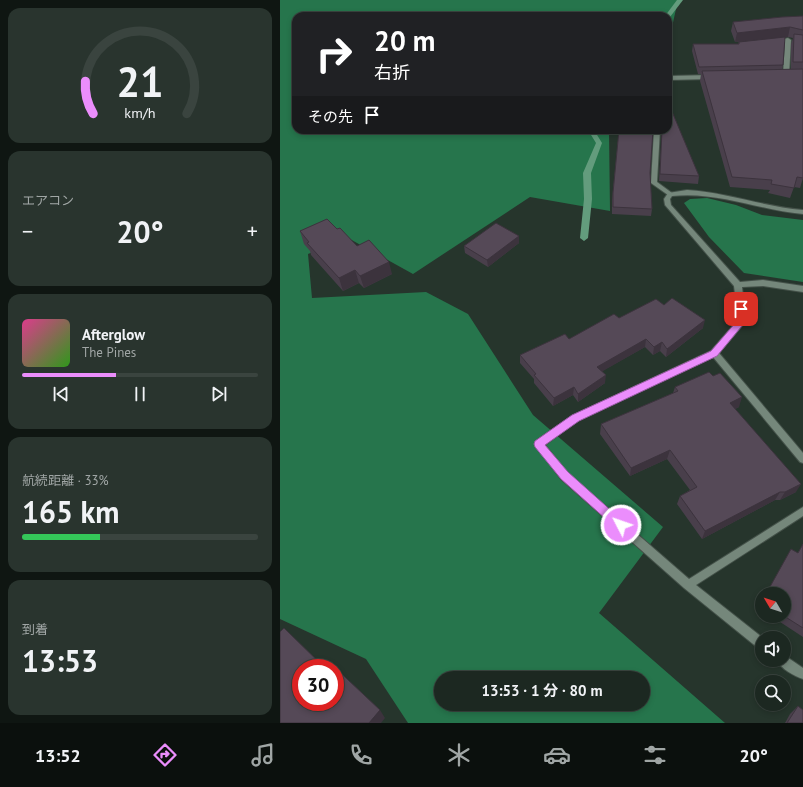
<!DOCTYPE html>
<html lang="ja">
<meta charset="utf-8">
<style>
:root{--surface:#1c2821;--page:#29342e;--text:#f1f3f6;--muted:#a0a6a5;--line:#3a443f;--accent:#eb8dfc}
body{margin:0;font-family:"PT Sans","Noto Sans JP",sans-serif;background:var(--page);color:var(--text);height:100vh;display:flex;flex-direction:column;font-size:15px;white-space:nowrap}
*{box-sizing:border-box;margin:0}
p{font-size:13px;color:var(--muted)}
.icon{flex:none;width:22px;height:22px;fill:none;stroke:currentColor;stroke-width:2;stroke-linecap:round;stroke-linejoin:round}
.map{position:relative;flex:1;overflow:hidden}
.details{display:flex;flex-direction:column;gap:8px;padding:8px;background:#0f1612;width:280px}
.details>*{flex:none}
.guide{position:absolute;left:12px;top:12px;width:380px;height:122px;border-radius:12px;box-shadow:0 2px 6px #0003,0 0 0 1px var(--line);background:#202124;color:#fff;overflow:hidden}
.needle{width:26px;rotate:309deg}
.fabs{position:absolute;left:475px;top:587px;display:grid;gap:8px}
.fabs a{display:grid;place-items:center;width:36px;height:36px;border-radius:50%;background:var(--surface);box-shadow:0 2px 6px #0003,0 0 0 1px var(--line);font-size:20px}
.speed{position:absolute;left:12px;top:659px;display:flex;gap:8px;font-size:20px;font-weight:700;text-align:center}
.speed>*{display:grid;place-content:center;width:52px;height:52px;border-radius:50%;background:var(--surface);box-shadow:0 2px 6px #0003,0 0 0 1px var(--line);line-height:1}
.speed .limit{border:6px solid #d22;background:#fff;color:#111}
.pin{position:absolute;display:grid;place-items:center;width:34px;height:34px;color:#fff;margin:-17px;border-radius:8px;box-shadow:0 2px 6px #0006}
.me{position:absolute;width:44px;margin:-22px;rotate:311deg;stroke-linejoin:round;filter:drop-shadow(0 0 3px #0008)}
.turn{display:flex;align-items:center;gap:14px;height:84px;padding:0 16px;font-size:18px}
.turn .icon{width:52px;height:52px;stroke-width:2.5}
.turn b{display:block;font-size:28px;line-height:34px}
.then{display:flex;align-items:center;height:38px;padding:0 16px;background:#0003;gap:8px;font-size:15px}
.big{font-size:30px;font-weight:700;line-height:1.1}
.details .widget{flex:1;display:flex;flex-direction:column;justify-content:center;gap:6px;min-width:0;padding:0 14px;border-radius:12px;background:var(--page)}
.details .dial{align-items:center;gap:0}
.dial svg{height:104px;overflow:visible;fill:none;stroke:var(--line);stroke-width:7;stroke-linecap:round;text-anchor:middle}
.dial text{fill:var(--text);stroke:none}
.song{display:flex;align-items:center;gap:12px}
.cover{width:48px;height:48px;border-radius:6px;background:linear-gradient(135deg,hsl(330 70% 55%),hsl(110 70% 35%))}
.played{height:4px;border-radius:2px;background:linear-gradient(90deg,var(--accent) 40%,var(--line) 40%)}
.keys{display:flex;justify-content:space-around;direction:ltr}
.heat{display:flex;justify-content:space-between;align-items:center;font-size:22px;direction:ltr}
.charge{height:6px;border-radius:3px;background:linear-gradient(90deg,#34c759 33%,var(--line) 0)}
.trip{position:absolute;left:154px;top:671px;width:216px;height:40px;border-radius:20px;background:var(--surface);box-shadow:0 2px 6px #0003,0 0 0 1px var(--line);font-weight:700;line-height:40px;text-align:center}
.tab-bar{display:flex;height:64px;justify-content:space-around;align-items:center;background:#0b100d;color:var(--muted)}
.tab-bar .icon{width:28px;height:28px}
.tab-bar .on{color:var(--accent)}
.tab-bar b{font-size:18px;color:var(--text)}
main{display:flex;flex:1;min-height:0}
.map>svg:first-child{display:block}
.forest{fill:#26754c;fill-rule:evenodd}
.lines{fill:none;stroke-linecap:round;stroke-linejoin:round}
.stream{fill:#639c7d;fill-rule:evenodd}
.service-casing{stroke:#445149;stroke-width:2}
.minor-casing{stroke:#445149;stroke-width:2}
.service{fill:#75877b;fill-rule:evenodd}
.minor{fill:#75877b;fill-rule:evenodd}
.wall{fill:#493f4b}
.shaded-wall{fill:#3c333d}
.building{fill:#554957;stroke:#3c333d;fill-rule:evenodd}
.route{fill:#eb8dfc;stroke:#995ca4}
</style>
<main>
<section class="details">
<div class="widget dial"><svg viewBox="0 0 100 80">
<path d="M14 69A42 42 0 1 1 86 69"/>
<path d="M14 69A42 42 0 0 1 8 44" stroke="#eb8dfc"/>
<text x="50" y="56" font-size="32" font-weight="700">21</text>
<text x="50" y="72" font-size="11">km/h</text>
</svg></div>
<div class="widget"><p>エアコン</p>
<div class="heat"><a>−</a><b class="big">20°</b><a>+</a></div>
</div>
<div class="widget">
<div class="song"><i class="cover"></i><div><b>Afterglow</b><p>The Pines</p></div></div>
<div class="played"></div>
<div class="keys"><svg class="icon" aria-label="previous" viewBox="0 0 24 24"><path d="M18 5L8 12l10 7zM5 5v14"/></svg><svg class="icon" aria-label="pause" viewBox="0 0 24 24"><path d="M8 5v14M16 5v14"/></svg><svg class="icon" aria-label="next" viewBox="0 0 24 24"><path d="M6 5l10 7-10 7zM19 5v14"/></svg></div>
</div>
<div class="widget"><p>航続距離 · 33%</p><b class="big">165 km</b><div class="charge"></div></div>
<div class="widget"><p>到着</p><b class="big">13:53</b></div>
</section>
<div class="map">
<svg width="523" height="723" viewBox="0 0 523 723">
<rect width="100%" height="100%" fill="#26352c"/>
<g class="forest">
<path d="M0,0H398L390,36H388V16H16V130H329L330,211L250,197L133,274L68,238L28,254L32,298L146,292L188,314L253,415L383,527L319,613L445,723H128L86,659L0,619ZM161,678H363V704H161Z"/>
<path d="M427,198L456,205L482,215L523,220V282L464,273L429,237L404,203L410,199Z"/>
</g>
<g class="lines">
<g class="stream">
<path d="M397,0H403L390,17L385,16Z"/>
<path d="M308,130H314L322,143L311,173L312,199L308,238L304,241L300,238L304,199L303,173L316,143Z"/>
</g>
<g class="service-casing">
<g id="service">
<path d="M508,38L511,40L509,75L506,77L503,75L505,42L494,44L491,42Z"/>
<path d="M374,130H380L377,182L392,193V195H388L371,183Z"/>
</g>
</g>
<g class="minor-casing">
<g id="minor">
<path d="M388,76L431,75L434,77L431,79L388,80Z"/>
<path d="M407,190C446,192 484,207 523,210V214C479,210 437,191 392,196L390,199L391,205L460,282L483,280L523,286V292L483,286L462,287L466,321L439,353L523,453V463L520,462L433,357L298,420L265,445L287,473L409,579L523,507V516L416,585L483,638L482,649L478,648L404,588L281,479L255,444L256,441L292,416L431,351L458,320L454,286L385,205L384,199L388,193Z"/>
<path d="M504,655L523,668V679C514,676 501,669 497,660H504Z"/>
</g>
</g>
<use href="#service" class="service"/>
<use href="#minor" class="minor"/>
</g>
<g class="wall">
<path d="M523,16V178L520,188L514,187L510,198L488,193L490,190L450,187L420,81L421,74H418L412,51L413,44H458L459,42L503,65L502,70L511,69V44L513,38L508,37L455,42L451,31L453,22Z"/>
<path d="M338,130H373L370,173L372,209L371,216L332,214V200L338,140Z"/>
<path d="M382,130H388L419,176L418,184L379,181Z"/>
<path d="M57,229L77,246L112,274L84,288L79,283L63,291L31,255L30,251L24,244L20,231Z"/>
<path d="M239,236V243L208,267L185,253L184,246Z"/>
<path d="M384,305L423,328L386,357L380,351L373,355L365,347L322,371L325,383L298,402L293,395L273,406L254,383V379L240,363V355L289,339L339,318Z"/>
<path d="M395,387L459,407L455,409L516,492L500,500H495L422,539L397,504L400,496L410,490L387,459L350,476L320,434L321,424L393,393Z"/>
<path d="M523,544V637L491,616H504L518,553Z"/>
<path d="M482,601V610L478,608Z"/>
<path d="M518,706L523,723H505L510,714Z"/>
</g>
<g class="shaded-wall">
<path d="M510,27L508,37L455,42L457,33Z"/>
<path d="M239,236V243L208,267L207,260Z"/>
<path d="M109,262L112,274L84,288L80,276Z"/>
<path d="M75,270L79,283L63,291L59,278Z"/>
<path d="M425,320L423,328L386,357L387,349Z"/>
<path d="M366,339L365,347L316,375L317,367Z"/>
<path d="M382,342L380,351L373,355L374,347Z"/>
<path d="M326,375L325,383L298,402V394Z"/>
<path d="M294,387L293,395L273,406L274,398Z"/>
<path d="M462,397L459,407L447,413L450,403Z"/>
<path d="M390,450L387,459L350,476L351,468Z"/>
<path d="M521,484L516,492L500,500L505,492Z"/>
<path d="M500,492L495,500L422,539L425,531Z"/>
<path d="M100,710L105,718L101,723H89Z"/>
</g>
<g class="building">
<path d="M523,16V30L510,27L457,33L453,22L502,17Z"/>
<path d="M514,34L523,35V62H513Z"/>
<path d="M505,37L503,65L419,67L413,44H459V42Z"/>
<path d="M523,69V178L517,177L514,188L491,184L492,180L452,177L422,71Z"/>
<path d="M388,102L419,176L380,174L382,130H388Z"/>
<path d="M339,130H373L370,173L372,209L333,207V193Z"/>
<path d="M47,219L57,229L60,228L77,246L89,240L109,262L80,276L75,270L59,278L27,243L29,242L20,231Z"/>
<path d="M216,223L239,236L207,260L184,246Z"/>
<path d="M392,298L425,320L387,349L382,342L374,347L366,339L317,367L326,375L298,394L294,387L274,398L254,375L256,374L240,355L285,334L289,339L334,314L339,318L376,299L384,305Z"/>
<path d="M429,372L433,376L440,373L462,397L450,403L521,484L505,492H500L425,531L400,496L417,487L390,450L351,468L321,424L398,391L395,387Z"/>
<path d="M523,544V628L504,616V594H486L511,549L518,553Z"/>
<path d="M4,628L44,667L49,662L100,710L89,723H0V632ZM21,668H55V702H21Z"/>
<path d="M518,706L523,710V723H507Z"/>
</g>
<path class="route" d="M461,306L465,309L466,321L437,356L299,421L265,445L288,472L344,522L346,525L344,529L341,530L337,529L281,479L255,447L254,444L255,441L292,415L431,351L457,321L456,309Z"/>
</svg>
<div class="fabs">
<a><svg class="needle" viewBox="-14 -14 28 28"><path d="M0-13l5 13h-10z" fill="#e53935"/><path d="M0 13l5-13h-10z" fill="#a0a6a5"/></svg></a>
<a><svg class="icon" aria-label="sound" viewBox="0 0 24 24"><path d="M4 9h4l5-4v14l-5-4H4zM17 9q2 3 0 6"/></svg></a>
<a><svg class="icon" aria-label="search" viewBox="0 0 24 24"><circle cx="10" cy="10" r="6"/><path d="M15 15l6 6"/></svg></a>
</div>
<div class="speed"><div class="limit">30</div></div>
<div class="pin" style="left:461px;top:309px;background:#d93025"><svg class="icon" aria-label="arrive" viewBox="0 0 24 24"><path d="M6 21V4h12l-3 4 3 4H6"/></svg></div>
<svg class="me" style="left:341px;top:525px" viewBox="-20 -20 40 40"><circle r="17" fill="#eb8dfc" stroke="#fff" stroke-width="3"/><path d="M0-11L8 9 0 5-8 9z" fill="#fff"/></svg>
<div class="trip">13:53 · 1 分 · 80 m</div>
<div class="guide">
<div class="turn"><svg class="icon" aria-label="right" viewBox="0 0 24 24"><path d="M7 20v-9h11M14 6l5 5-5 5"/></svg><div><b>20 m</b>右折</div></div>
<div class="then">その先<svg class="icon" aria-label="arrive" viewBox="0 0 24 24"><path d="M6 21V4h12l-3 4 3 4H6"/></svg></div>
</div>
</div>
</main>
<nav class="tab-bar">
<b>13:52</b>
<svg class="icon on" aria-label="directions" viewBox="0 0 24 24"><path d="M12 3l9 9-9 9-9-9zM9 14v-3h6M13 9l2 2-2 2"/></svg>
<svg class="icon" aria-label="music" viewBox="0 0 24 24"><path d="M9 18V5l10-2v13"/><circle cx="6" cy="18" r="3"/><circle cx="16" cy="16" r="3"/></svg>
<svg class="icon" aria-label="phone" viewBox="0 0 24 24"><path d="M5 4h4l2 5-3 2q2 4 5 5l2-3 5 2v4C11 20 4 13 5 4z"/></svg>
<svg class="icon" aria-label="climate" viewBox="0 0 24 24"><path d="M12 3v18M4 7l16 10M4 17L20 7"/></svg>
<svg class="icon" aria-label="car" viewBox="0 0 24 24"><path d="M5 17H2v-5l4-1 3-4h7l3 4 3 1v5h-3M9 17h6M6 11h13"/><circle cx="7" cy="17" r="2"/><circle cx="17" cy="17" r="2"/></svg>
<svg class="icon" aria-label="filters" viewBox="0 0 24 24"><path d="M4 7h16M4 17h16"/><circle cx="9" cy="7" r="2"/><circle cx="15" cy="17" r="2"/></svg>
<b>20°</b>
</nav>
